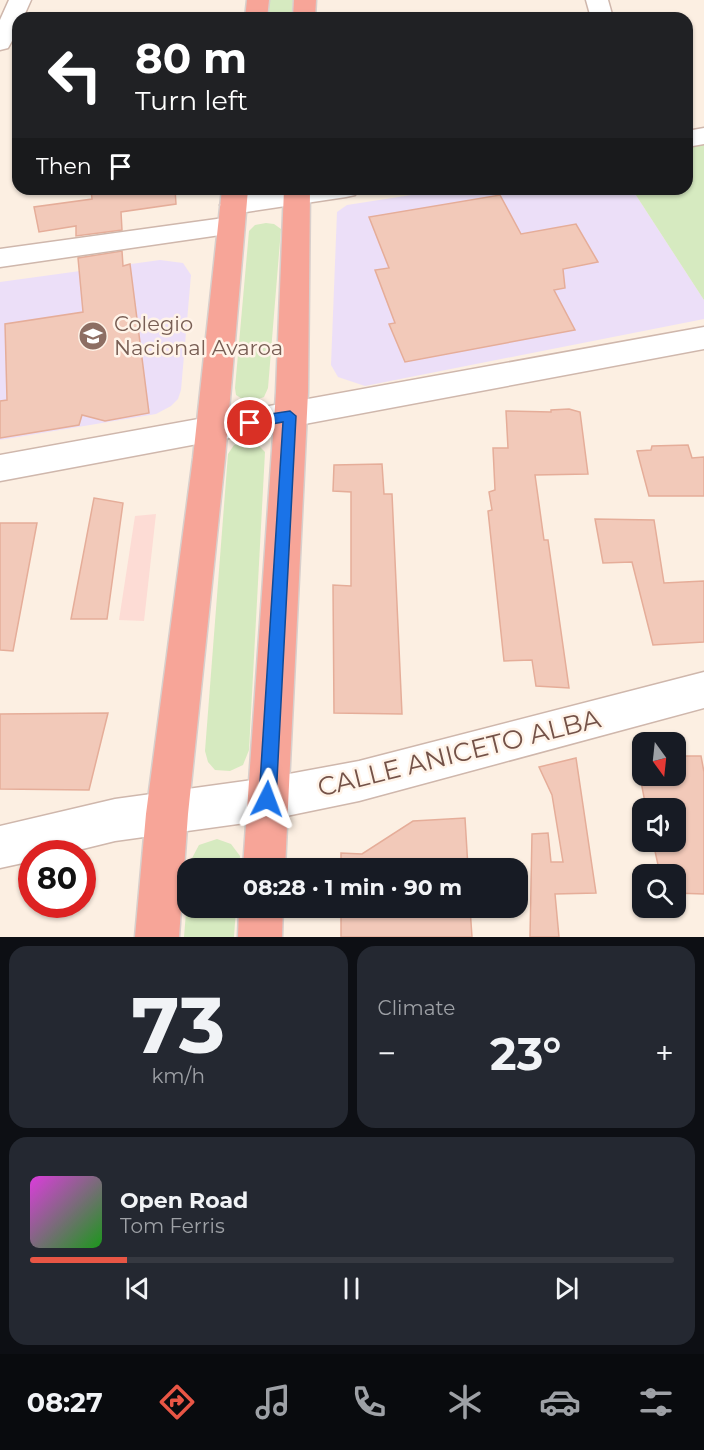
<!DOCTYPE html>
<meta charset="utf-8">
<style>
:root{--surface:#171b24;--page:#242831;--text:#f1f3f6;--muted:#9ea1a6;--line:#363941;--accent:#e85645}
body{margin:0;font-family:Montserrat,sans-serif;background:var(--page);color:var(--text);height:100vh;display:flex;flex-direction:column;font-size:22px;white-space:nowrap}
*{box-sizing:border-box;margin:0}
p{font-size:20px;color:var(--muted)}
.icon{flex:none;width:33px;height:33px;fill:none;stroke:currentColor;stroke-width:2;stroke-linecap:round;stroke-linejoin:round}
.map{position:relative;height:937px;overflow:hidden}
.sheet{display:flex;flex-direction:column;gap:9px;padding:9px;background:#0d0f14;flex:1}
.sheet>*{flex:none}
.hud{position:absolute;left:12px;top:12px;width:681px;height:183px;border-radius:18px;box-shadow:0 2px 4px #0004;background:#202124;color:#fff;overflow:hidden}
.needle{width:39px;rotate:165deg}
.tools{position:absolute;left:632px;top:732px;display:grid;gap:12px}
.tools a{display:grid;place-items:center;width:54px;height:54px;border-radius:12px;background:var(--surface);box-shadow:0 2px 4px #0004;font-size:30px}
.speed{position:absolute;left:18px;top:840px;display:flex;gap:12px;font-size:30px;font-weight:700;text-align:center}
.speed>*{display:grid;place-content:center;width:78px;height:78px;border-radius:50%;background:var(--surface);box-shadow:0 2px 4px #0004;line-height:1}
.speed .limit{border:9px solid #d22;background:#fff;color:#111}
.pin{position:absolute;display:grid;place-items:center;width:51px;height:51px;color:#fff;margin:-26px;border:3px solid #fff;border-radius:50%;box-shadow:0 2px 6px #0007}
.me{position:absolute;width:66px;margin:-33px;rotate:3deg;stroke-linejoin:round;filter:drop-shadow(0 0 4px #0008)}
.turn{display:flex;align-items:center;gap:21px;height:126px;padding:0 24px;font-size:27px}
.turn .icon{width:78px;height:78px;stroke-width:2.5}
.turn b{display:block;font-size:42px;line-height:51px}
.then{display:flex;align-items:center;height:57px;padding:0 24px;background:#0003;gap:12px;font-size:22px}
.big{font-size:45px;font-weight:700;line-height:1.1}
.sheet .widget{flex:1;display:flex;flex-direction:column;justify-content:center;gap:9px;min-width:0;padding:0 21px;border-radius:18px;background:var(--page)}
.sheet .dial{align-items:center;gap:0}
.dial b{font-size:78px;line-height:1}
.song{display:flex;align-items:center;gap:18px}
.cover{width:72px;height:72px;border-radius:9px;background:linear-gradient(135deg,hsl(300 70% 55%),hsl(120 70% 35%))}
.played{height:6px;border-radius:3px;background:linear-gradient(90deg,var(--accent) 15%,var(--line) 15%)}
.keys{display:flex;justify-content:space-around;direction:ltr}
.heat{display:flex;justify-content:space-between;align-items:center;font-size:33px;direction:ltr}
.sheet .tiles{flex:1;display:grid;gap:9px;grid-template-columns:1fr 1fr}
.widget:last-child{grid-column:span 2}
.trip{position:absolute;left:177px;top:858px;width:351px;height:60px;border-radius:18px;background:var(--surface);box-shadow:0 2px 4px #0004;font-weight:700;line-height:60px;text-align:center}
.menu{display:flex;height:96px;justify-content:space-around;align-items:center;background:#090b0e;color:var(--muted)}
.menu .icon{width:42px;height:42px}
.menu .on{color:var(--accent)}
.menu b{font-size:27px;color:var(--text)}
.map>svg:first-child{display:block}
.commercial{fill:#fddcd5}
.education{fill:#ecdff8}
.green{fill:#d6eac0}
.building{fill:#f2c9b9;stroke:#e5ad99;stroke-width:1.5}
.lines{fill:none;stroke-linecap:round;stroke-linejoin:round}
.street-casing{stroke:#cfb7ac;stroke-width:3}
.highway-casing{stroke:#d8cfcc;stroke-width:3}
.street{fill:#fff;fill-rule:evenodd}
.highway{fill:#f7a598;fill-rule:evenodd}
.route{fill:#1a73e8;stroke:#114b97;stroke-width:1.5}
.labels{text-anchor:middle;stroke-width:5;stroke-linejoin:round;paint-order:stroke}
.education-label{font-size:21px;fill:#785e54;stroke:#fff3e8;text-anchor:start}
.near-street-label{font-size:26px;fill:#745248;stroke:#fff3e8}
</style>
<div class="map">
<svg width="704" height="937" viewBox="0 0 704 937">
<rect width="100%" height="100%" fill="#fcefe2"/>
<path class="commercial" d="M156,514L144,621L119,620L135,516Z"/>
<g class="education">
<path d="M450,189H632L704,300V319L365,386L338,377L331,365L337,212L347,205Z"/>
<path d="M160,260L183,263L191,275L181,390L178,399L171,406L156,414L0,440V282Z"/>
</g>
<g class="green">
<path d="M269,0H293L292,18H267Z"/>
<path d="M704,142V300L632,189H687V145Z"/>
<path d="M266,223L274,224L281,229L268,388L264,397C253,401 245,402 236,395L235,388L249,231L255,225Z"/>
<path d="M247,442L257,444L265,452L249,750L243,765L230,771L215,770L208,762L205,751L228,454L234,445Z"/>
<path d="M217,839L231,844L240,856L239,868H190L191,860L199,845Z"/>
<path d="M187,900L188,908H236L234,937H184Z"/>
</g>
<g class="building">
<path d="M91,189H175L176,204L121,212L122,230L76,236V226L39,232L34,207L92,199Z"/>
<path d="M500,195L521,234L576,224L598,262L563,269L565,288L554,290L575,330L405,362L389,324L395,323L375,270L389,268L369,217Z"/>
<path d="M122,251L123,266L130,264L149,413L105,421L82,415L79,425L0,438V401L7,400L5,324L83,312L78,258Z"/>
<path d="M569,409L580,412L588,474L535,475L544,540H548L569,688L536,686L532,660L504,661L488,511L492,510L489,492L495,490L493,448H508L506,411L551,412V410Z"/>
<path d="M688,445L692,458L704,457V496H649L637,451L651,450L652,446Z"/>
<path d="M382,464L384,494H392L402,714L334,713L333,585L351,586V492L333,491L334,465Z"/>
<path d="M94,498L123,503L107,619H71Z"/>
<path d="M595,519L654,520L664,583L704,581V642L653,645L632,562L603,563Z"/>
<path d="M0,523H37L13,651L0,650Z"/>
<path d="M108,713L89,790L0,789V714Z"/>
<path d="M675,756H701L704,772V894L675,893V874H660L653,842H675V808H646L639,771H642V776H675Z"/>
<path d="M576,758L596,893L555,894L559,937H530L532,834L548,833L551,862H563L552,795L539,767Z"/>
<path d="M465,818L468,868H341V853L362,854L413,821Z"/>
<path d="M341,908H470L472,937H341Z"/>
</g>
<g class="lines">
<g class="street-casing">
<g id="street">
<path d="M9,0H31L23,18H18C18,29 14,38 8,48L0,50V20Z"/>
<path d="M586,0H608L613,18H591Z"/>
<path d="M704,128V144L687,147V131Z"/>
<path d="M286,189H359L355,195L346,197L233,214L224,211L220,205L224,199Z"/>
<path d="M231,217L241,220L244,226L241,232L0,267V249Z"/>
<path d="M704,327V349L0,481V455Z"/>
<path d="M704,672V708L359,801L267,820L115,841L62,854H32V861L0,868V826L115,799L267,778L359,761Z"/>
</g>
</g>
<g class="highway-casing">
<g id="highway">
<path d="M247,0H269L267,18H245Z"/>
<path d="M294,0H316L315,18H293Z"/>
<path d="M222,189H248L225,458L188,814L179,937H135L146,814L193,458Z"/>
<path d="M284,189H310L308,392L285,868H243L276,392Z"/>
<path d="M239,908H283L282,937H238Z"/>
</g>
</g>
<use href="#street" class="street"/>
<use href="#highway" class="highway"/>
</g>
<path class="route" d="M290,411L296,416L276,799L273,805L267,808L261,805L259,799L283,422L250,428L244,423L250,417Z"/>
<defs>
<g id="school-disc" transform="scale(1.5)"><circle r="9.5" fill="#8d6e63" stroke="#fff3e8"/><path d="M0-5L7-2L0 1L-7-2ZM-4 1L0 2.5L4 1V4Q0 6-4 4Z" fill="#fff"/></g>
</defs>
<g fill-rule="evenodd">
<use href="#school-disc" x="93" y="336"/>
</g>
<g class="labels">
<g class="education-label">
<text x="114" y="331">Colegio<tspan x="114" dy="24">Nacional Avaroa</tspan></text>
</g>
<g class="near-street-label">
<text transform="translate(459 753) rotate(-14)" y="9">CALLE ANICETO ALBA</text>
</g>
</g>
</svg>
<div class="tools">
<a><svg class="needle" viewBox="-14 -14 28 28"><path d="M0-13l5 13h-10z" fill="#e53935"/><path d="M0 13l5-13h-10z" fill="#9ea1a6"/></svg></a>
<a><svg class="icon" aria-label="sound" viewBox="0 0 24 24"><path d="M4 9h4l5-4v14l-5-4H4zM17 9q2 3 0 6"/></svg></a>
<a><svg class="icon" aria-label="search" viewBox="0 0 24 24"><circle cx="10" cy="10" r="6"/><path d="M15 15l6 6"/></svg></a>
</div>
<div class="speed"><div class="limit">80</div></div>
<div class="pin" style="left:250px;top:423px;background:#d93025"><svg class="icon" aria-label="arrive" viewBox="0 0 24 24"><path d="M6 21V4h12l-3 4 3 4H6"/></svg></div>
<svg class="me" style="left:267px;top:799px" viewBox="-20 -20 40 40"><path d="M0-17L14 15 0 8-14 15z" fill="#1a73e8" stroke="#fff" stroke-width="4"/></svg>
<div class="trip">08:28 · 1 min · 90 m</div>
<div class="hud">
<div class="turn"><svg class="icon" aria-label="left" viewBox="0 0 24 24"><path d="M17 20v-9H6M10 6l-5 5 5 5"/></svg><div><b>80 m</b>Turn left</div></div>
<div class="then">Then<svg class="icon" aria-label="arrive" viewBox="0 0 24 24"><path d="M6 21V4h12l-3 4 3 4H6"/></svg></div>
</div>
</div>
<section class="sheet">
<div class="tiles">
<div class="widget dial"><b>73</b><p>km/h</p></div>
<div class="widget"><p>Climate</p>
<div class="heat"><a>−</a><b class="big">23°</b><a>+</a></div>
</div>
<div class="widget">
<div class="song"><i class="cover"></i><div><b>Open Road</b><p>Tom Ferris</p></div></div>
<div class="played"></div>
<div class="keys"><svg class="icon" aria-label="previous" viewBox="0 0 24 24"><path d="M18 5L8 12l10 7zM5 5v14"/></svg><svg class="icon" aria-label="pause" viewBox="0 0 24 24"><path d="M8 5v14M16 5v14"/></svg><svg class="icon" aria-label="next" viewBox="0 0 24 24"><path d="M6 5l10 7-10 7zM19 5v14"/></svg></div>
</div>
</div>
</section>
<nav class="menu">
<b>08:27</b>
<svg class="icon on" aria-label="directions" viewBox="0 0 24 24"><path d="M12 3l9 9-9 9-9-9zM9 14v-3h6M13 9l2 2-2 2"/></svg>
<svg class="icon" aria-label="music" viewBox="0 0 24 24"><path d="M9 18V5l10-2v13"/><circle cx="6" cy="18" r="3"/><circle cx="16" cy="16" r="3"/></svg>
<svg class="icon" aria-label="phone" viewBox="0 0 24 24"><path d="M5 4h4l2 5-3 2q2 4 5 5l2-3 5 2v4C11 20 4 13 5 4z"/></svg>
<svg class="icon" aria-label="climate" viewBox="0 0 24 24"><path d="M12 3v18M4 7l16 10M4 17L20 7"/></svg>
<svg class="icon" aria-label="car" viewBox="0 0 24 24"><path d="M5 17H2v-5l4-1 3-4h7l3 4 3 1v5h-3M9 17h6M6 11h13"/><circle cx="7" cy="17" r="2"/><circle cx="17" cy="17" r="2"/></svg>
<svg class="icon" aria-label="filters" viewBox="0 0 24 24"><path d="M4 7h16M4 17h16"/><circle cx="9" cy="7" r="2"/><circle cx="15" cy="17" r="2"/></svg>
</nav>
